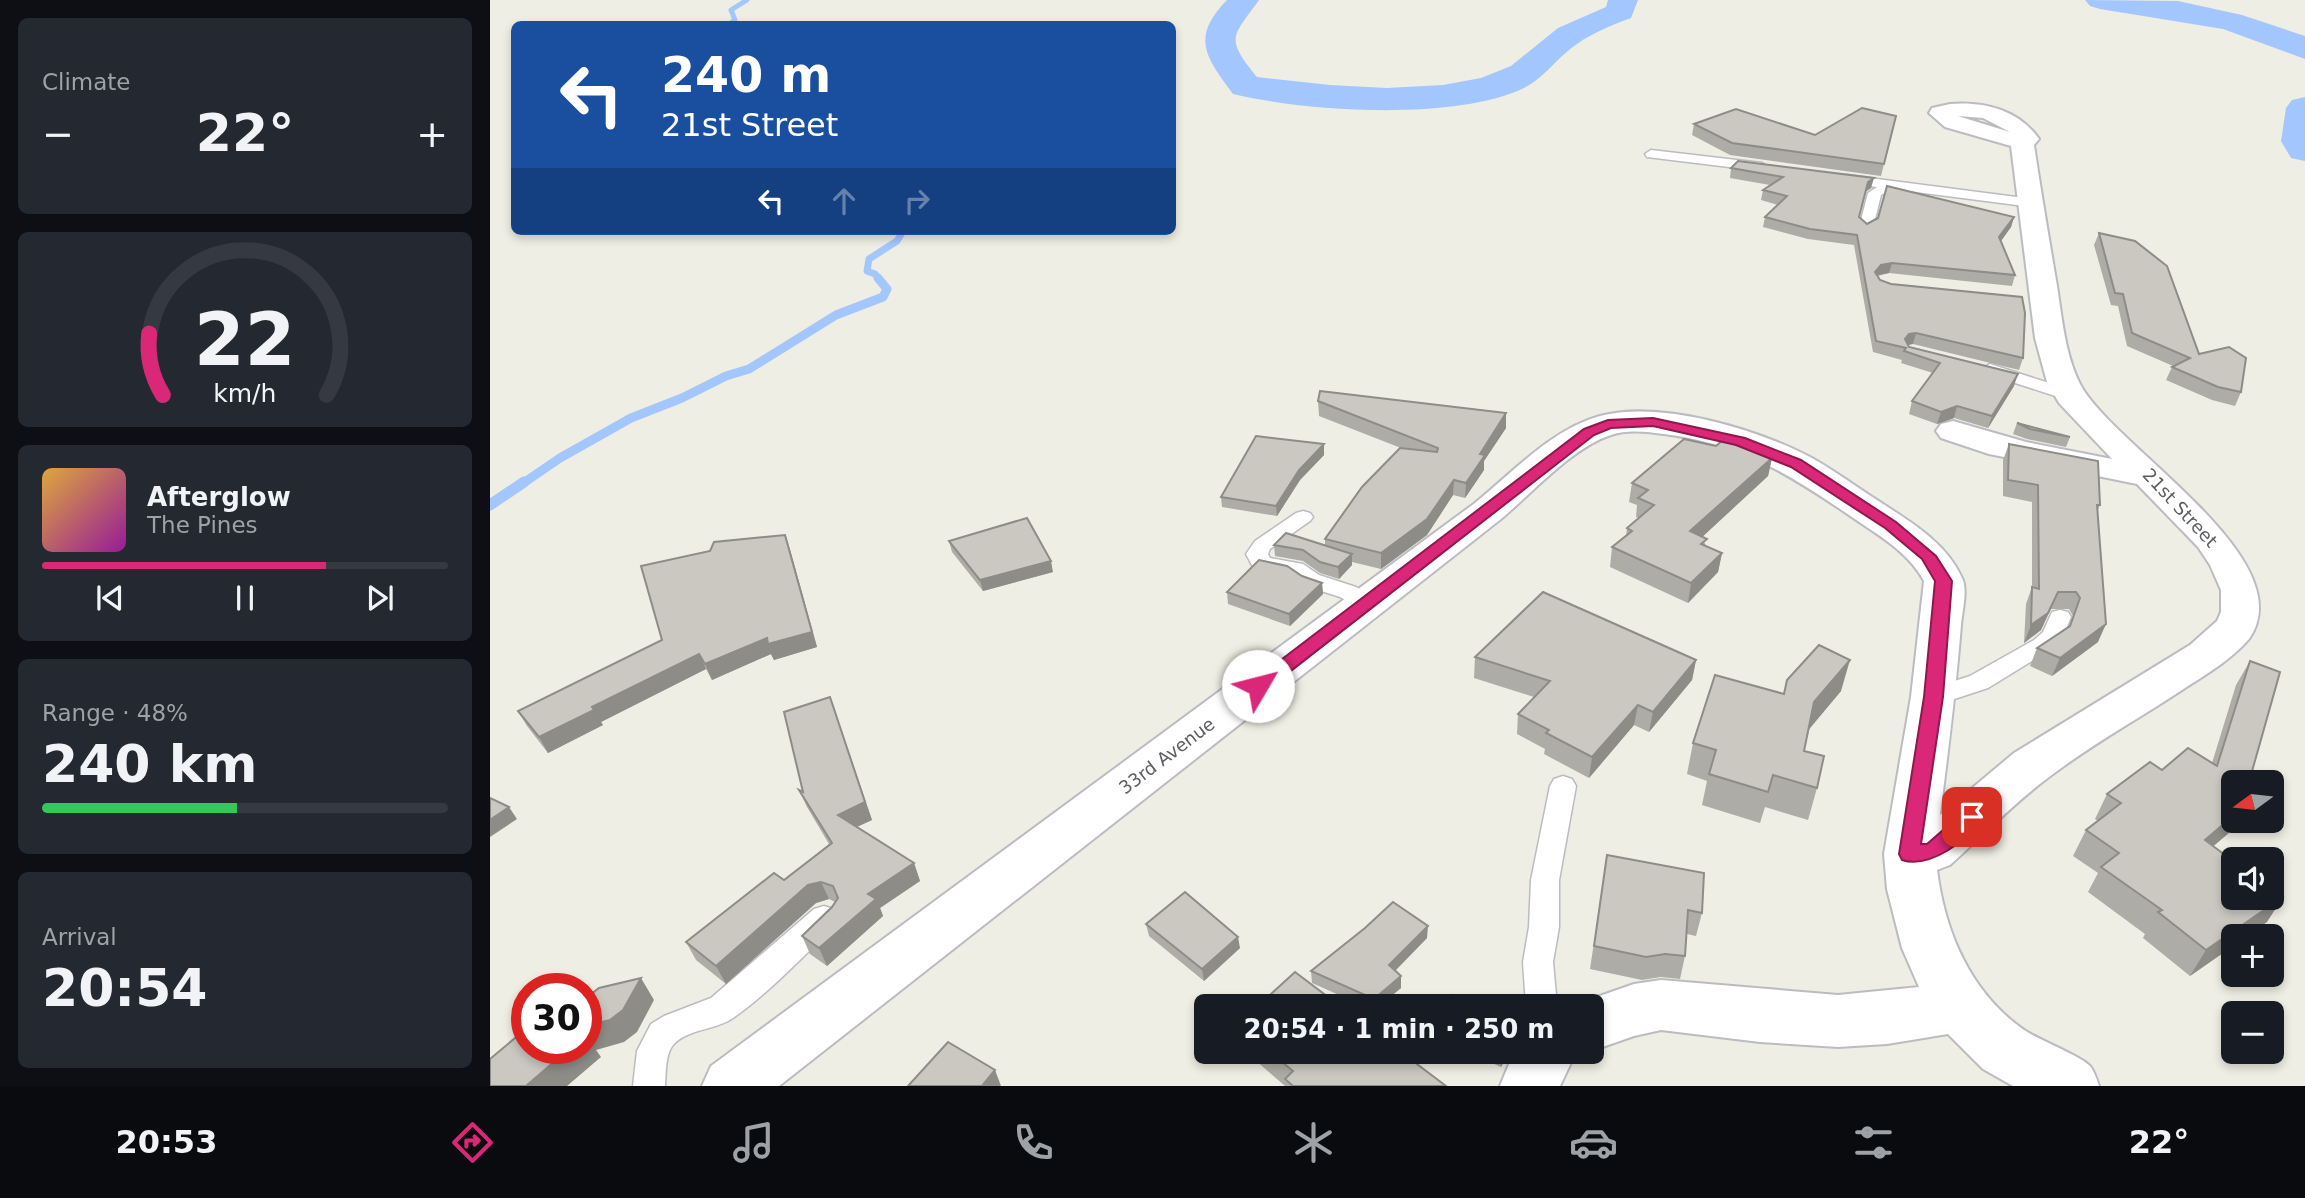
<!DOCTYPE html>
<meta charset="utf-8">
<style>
:root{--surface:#171b24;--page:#242831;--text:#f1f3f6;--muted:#9ea1a6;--line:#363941;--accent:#db2777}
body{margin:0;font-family:"DejaVu Sans",sans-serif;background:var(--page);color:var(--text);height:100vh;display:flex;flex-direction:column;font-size:26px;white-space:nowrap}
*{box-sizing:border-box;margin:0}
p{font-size:23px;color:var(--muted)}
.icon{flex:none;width:38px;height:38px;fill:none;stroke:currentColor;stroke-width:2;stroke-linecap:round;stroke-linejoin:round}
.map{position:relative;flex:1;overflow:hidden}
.panel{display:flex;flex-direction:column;gap:18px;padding:18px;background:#0d0f14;width:490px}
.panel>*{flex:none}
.top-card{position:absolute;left:21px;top:21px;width:665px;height:214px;border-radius:10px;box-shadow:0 4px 10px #0003;background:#1a4fa0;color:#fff;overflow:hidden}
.needle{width:46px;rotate:255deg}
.fabs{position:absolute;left:1731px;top:770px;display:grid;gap:14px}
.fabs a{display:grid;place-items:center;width:63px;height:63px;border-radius:10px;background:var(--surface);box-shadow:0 4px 10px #0003;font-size:35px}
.speed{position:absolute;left:21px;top:973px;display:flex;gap:14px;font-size:35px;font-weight:700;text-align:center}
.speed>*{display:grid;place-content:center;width:91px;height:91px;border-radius:50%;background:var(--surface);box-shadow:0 4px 10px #0003;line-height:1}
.speed .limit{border:10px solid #d22;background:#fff;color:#111}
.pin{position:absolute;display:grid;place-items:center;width:60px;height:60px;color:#fff;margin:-30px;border-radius:14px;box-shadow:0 4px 10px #0006}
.me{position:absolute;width:77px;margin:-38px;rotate:53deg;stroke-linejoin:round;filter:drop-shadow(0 0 5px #0008)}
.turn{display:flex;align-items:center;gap:24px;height:147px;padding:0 35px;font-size:32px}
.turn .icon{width:91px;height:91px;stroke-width:2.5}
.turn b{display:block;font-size:49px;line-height:60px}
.lanes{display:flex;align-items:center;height:66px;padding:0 35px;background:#0003;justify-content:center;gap:35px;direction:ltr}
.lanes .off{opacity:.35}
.big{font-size:52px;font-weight:800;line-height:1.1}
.panel .widget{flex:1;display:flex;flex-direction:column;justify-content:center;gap:10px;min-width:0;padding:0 24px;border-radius:10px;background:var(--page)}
.panel .dial{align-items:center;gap:0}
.dial svg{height:182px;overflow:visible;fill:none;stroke:var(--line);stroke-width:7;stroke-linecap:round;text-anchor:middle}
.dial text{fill:var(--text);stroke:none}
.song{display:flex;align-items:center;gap:21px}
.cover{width:84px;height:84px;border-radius:10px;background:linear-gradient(135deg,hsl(40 70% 55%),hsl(300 70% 35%))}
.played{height:7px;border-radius:4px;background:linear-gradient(90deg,var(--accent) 70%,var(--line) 70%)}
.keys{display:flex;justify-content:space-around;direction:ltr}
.heat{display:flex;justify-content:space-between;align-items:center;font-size:38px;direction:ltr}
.charge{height:10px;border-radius:5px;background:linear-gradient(90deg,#34c759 48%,var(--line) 0)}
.trip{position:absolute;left:704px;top:994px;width:410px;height:70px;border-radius:10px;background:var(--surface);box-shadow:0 4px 10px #0003;font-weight:800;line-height:70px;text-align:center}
.tab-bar{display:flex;height:112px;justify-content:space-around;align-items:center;background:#090b0e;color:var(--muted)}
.tab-bar .icon{width:49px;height:49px}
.tab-bar .active{color:var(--accent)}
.tab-bar b{font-size:32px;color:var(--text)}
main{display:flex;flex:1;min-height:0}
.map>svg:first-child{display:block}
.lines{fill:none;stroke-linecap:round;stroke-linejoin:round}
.stream-far3{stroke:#a4c6fe;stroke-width:5}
.stream-far2{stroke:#a4c6fe;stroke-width:7}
.stream-far1{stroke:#a4c6fe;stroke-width:9}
.stream{stroke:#a4c6fe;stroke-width:11}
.river{fill:#a4c6fe;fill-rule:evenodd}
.service-casing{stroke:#bbbcc2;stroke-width:3}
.minor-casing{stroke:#bbbcc2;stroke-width:4}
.service{fill:#fff;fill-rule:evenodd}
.minor{fill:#fff;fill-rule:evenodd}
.wall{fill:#aeaca6}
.shaded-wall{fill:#8d8c87}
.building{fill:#cac8c1;stroke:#8d8c87;stroke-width:2}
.route{fill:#db2777;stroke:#8e194d;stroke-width:2}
.labels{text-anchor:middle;stroke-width:5;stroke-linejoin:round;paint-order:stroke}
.street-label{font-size:18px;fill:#5c5e64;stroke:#fff}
</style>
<main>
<section class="panel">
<div class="widget"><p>Climate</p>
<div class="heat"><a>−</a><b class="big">22°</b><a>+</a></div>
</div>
<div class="widget dial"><svg viewBox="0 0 100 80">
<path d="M14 69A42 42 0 1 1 86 69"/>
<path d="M14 69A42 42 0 0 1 8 42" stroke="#db2777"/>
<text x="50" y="56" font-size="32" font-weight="700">22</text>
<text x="50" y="72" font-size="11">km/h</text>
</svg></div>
<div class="widget">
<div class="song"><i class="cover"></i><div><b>Afterglow</b><p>The Pines</p></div></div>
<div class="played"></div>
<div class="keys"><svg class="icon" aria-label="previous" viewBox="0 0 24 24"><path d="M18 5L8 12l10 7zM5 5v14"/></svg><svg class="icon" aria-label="pause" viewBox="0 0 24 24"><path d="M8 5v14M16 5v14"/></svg><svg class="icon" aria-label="next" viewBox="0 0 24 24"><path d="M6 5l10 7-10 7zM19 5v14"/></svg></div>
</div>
<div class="widget"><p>Range · 48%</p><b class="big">240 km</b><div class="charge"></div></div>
<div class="widget"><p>Arrival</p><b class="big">20:54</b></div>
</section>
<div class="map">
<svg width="1815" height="1086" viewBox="0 0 1815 1086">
<rect width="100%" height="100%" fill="#eeeee4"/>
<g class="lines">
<path class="stream-far3" d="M239,24L245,20L241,10L257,0"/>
<path class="stream-far2" d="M390,280L385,274L377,271L379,259L407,241L413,231"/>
<path class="stream-far1" d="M32,484L70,458L141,418L192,398L236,376L259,369L346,315L393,297L397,289L388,278"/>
<path class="stream" d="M0,505L34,482"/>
<g class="river">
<path d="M737,0H769C743,37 734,37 767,77L840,85L897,88L953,85L991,78L1021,66L1068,28L1116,7L1118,0H1148L1141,18C1119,26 1097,35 1079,50C1064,62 1052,79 1034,88C966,121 816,112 743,94C716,57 700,38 737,0Z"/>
<path d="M1595,0L1688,1L1752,15L1815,36V59L1733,29L1610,9L1600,6Z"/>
<path d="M1815,97V161L1801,158L1791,141L1796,108L1802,100Z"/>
</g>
<g class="service-casing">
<g id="service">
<path d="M1161,150L1272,163L1278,167L1272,171L1157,157L1155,154Z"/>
<path d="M1356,175L1542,199L1549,203L1542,207L1403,189L1391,195L1383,228L1376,232L1369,228L1378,193L1387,187L1351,182L1349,179Z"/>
<path d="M1500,364L1587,392L1590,396L1581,401L1494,373L1491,369Z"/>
<path d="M813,511L820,513L823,517L820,521L780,549L778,554L780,558L813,564L829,575L866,587L886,598L889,603L886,608H870L850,597L813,585L799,575L763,567L756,554L765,541L806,513Z"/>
<path d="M1570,610L1578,612L1581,617L1571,641L1560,650L1498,688L1443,706L1434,703L1431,697L1434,691L1480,676L1544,640L1553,632L1562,612Z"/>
<path d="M1073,776L1082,779L1086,786L1069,880V927L1063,962L1067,1006H1036L1033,962L1039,927L1041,880L1060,786L1064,779Z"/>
<path d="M334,906L344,909L349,918L344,927C312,957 280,992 243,1018C226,1030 198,1029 184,1044C175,1053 176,1074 175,1086H143L147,1051L161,1024L174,1016L221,998L324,909Z"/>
</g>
</g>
<g class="minor-casing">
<g id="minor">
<path d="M1460,104C1494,101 1529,110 1549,139L1544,145C1551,192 1559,239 1567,286C1572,318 1575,354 1590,384C1621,445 1815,559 1759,639C1741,660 1715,675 1692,690C1648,719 1601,745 1559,777C1524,803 1492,836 1460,865L1447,870C1455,933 1481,993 1534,1030C1549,1040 1591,1056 1600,1066C1604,1071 1607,1080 1609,1086H1523L1493,1069L1458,1034L1397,1044L1348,1047L1270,1042L1171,1030L1144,1036L1101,1051V1006H1081L1144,984L1171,980L1348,995L1429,987L1412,948L1397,889L1394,854L1421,697L1434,581C1417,550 1386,534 1359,515C1297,473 1251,444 1174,434C1158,432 1138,429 1121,435C1083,447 1042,493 1011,519L289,1086H212L221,1066L985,503C1023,472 1062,429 1110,416C1171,400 1266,429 1320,457C1344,470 1365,486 1387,500C1419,521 1456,542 1472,578C1478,590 1472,612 1471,625C1466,689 1458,752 1450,815L1524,753L1700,645L1727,621L1731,612V590L1720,565L1708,547L1647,484L1499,454L1451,438L1446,431L1451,424L1463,421L1536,442L1622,459L1569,403L1557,382L1545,338L1521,146L1455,127L1439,113L1442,108ZM1468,116L1493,118L1520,132L1471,117Z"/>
<path d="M1024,1052H1086L1070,1086H1010Z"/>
</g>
</g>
<use href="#service" class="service"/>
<use href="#minor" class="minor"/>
</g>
<g class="wall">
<path d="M1406,116L1391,176L1240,155L1202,135L1204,124L1325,135Z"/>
<path d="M1241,168L1381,188L1375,192L1369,217L1377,224L1524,217L1521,227L1511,241L1525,275L1522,286L1399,273L1388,276L1390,280L1533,358L1529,370L1423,344L1418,345L1419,347L1524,386L1498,428L1464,418L1447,424L1419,414L1422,401L1443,373L1411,363L1412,360L1383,352L1364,245L1318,239L1273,227L1275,217L1288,205L1271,200L1273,190L1280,185L1240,178Z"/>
<path d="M1609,233L1709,354L1751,392L1745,406L1722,400L1676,380L1682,367L1683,366L1637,346L1628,306L1621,305L1604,245Z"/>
<path d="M828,401L1016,413V428L994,461V470L975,498L963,495L937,535L891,569L862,562V565L849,579L830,573L813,561L785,556L784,545H835V539L911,448L829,416Z"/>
<path d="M1527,423L1580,437L1576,447L1537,439L1523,434Z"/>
<path d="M834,444V455L810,480L787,516L732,507L731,497Z"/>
<path d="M1519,444L1610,505L1607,512L1608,642L1562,676L1540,666L1547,648L1579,626L1583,616L1579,609H1561L1551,630L1534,643L1536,604L1542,587V502L1513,496V460Z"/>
<path d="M1282,458L1278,476L1212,537L1216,546L1232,553L1228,572L1198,603L1120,567L1122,547L1136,536L1137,528L1149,518L1146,517L1147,505L1139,502L1142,483Z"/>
<path d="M295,535L300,550L327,647L284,660L281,654L222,680L216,669L111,722L113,725L58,753L37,726L28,711L172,640Z"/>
<path d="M459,541L563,572L493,591L462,552Z"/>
<path d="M812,576L832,583L833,594L800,626L738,604L737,592Z"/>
<path d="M985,657L1206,660L1202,680L1159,732L1144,725L1099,778L1054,754L1055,749L1027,734L1028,714L1044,697L984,678Z"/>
<path d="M1760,661L1743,821H1753L1723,846L1777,922L1757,936H1743V946L1700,976L1653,938L1655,934L1598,892L1608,873L1583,856L1596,830L1608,821L1605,819L1617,794L1722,763L1746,685Z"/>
<path d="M1351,691L1318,730L1314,751L1327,788L1318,820L1275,807L1270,823L1212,805L1217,781L1197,774L1203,743L1294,694Z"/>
<path d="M346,714L382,820L367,827L424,863L430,881L390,908L393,916L337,966L320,954L312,936L342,907L345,902L339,899L326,903L236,984L206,960L196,942L294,880L339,844L317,807L309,790L313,792Z"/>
<path d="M1117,855L1212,913L1206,936L1197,934L1195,956L1190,979L1171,977L1152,980L1100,969Z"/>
<path d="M656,924L750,948L714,981L659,936Z"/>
<path d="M875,928L937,938L905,971L911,988L889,1006H874L822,983L821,971Z"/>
<path d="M756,1052H911L956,1086H795Z"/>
<path d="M977,1052H1019L1011,1067Z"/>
</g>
<g class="shaded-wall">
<path d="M1384,178L1381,188L1375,192L1378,182Z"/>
<path d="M1524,217L1521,227L1506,248L1509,237Z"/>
<path d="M1402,263L1399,273L1388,275L1383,283L1385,272L1391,265Z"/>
<path d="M1426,333L1423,344L1416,345L1415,339L1419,334Z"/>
<path d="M1528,374L1524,386L1498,428L1502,416Z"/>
<path d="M1467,406L1464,418L1447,424L1451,412Z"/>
<path d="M1016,413V428L994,461V470L975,498L976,483L990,454Z"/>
<path d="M834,444V455L810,480L787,516L786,506L809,470Z"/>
<path d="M1282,458L1278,476L1197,551L1200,531Z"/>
<path d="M964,480L963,495L937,535L891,569V553Z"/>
<path d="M295,535L300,550L327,647L284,660L281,654L222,680L215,664Z"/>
<path d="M1232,553L1228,572L1198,603L1201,583Z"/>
<path d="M862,554V565L849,579L848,567Z"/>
<path d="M561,561L563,572L493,591L490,580Z"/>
<path d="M832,583L833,594L800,626L799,614Z"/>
<path d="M1568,592L1551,630L1534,643L1541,625Z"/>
<path d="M1616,624L1608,642L1562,676L1570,658Z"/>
<path d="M209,654L216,669L111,722L113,725L58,753L49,737L102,707Z"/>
<path d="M1206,660L1202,680L1159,732L1163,712Z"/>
<path d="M1360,660L1351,691L1316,733L1324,702Z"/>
<path d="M340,697L382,820L355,832L348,815Z"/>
<path d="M1148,705L1144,725L1099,778L1102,757Z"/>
<path d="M19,807L27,819L0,837V820Z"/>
<path d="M1743,816V821H1753L1700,866L1715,840Z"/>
<path d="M424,863L430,881L390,908L393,916L337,966L329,948L378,894Z"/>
<path d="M331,882L339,899L326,903L236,984L226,966L318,885Z"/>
<path d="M1793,897L1777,922L1757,936H1743V946L1700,976L1716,950Z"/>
<path d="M938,926L937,938L899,977V965Z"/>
<path d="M748,937L750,948L714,981L712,969Z"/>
<path d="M911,976V988L889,1006H884V999Z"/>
<path d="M151,978L164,1000L147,1032L134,1042L106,1050L111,1057L77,1086H36L80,1048H96V1026Z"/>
<path d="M1014,1052H1019L1011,1067L1012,1055Z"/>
<path d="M505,1070L511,1086H492Z"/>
</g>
<g class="building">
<path d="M1372,108L1406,116L1394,164L1242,143L1204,124L1246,109L1325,135Z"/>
<path d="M1248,161L1384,178L1378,182L1369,217L1377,224L1388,218L1397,186L1524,217L1509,237L1525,275L1402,263L1391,265L1385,272L1390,280L1401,284L1532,297L1535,313L1533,358L1426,333L1419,334L1415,339L1419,347L1528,374L1502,416L1467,406L1451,412L1422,401L1450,363L1414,351L1416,348L1386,341L1367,235L1320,229L1275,217L1297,196L1273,190L1293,177L1241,168Z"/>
<path d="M1609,233L1645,241L1677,266L1709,354L1739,347L1756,358L1751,392L1728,387L1682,367L1700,358L1642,333L1633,294L1625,293Z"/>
<path d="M830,391L1016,413L990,454L995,455L976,483L964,480L937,519L891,553L835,539L872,487L910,448L947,452L948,448L828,401Z"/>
<path d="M1527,423L1580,437L1540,429Z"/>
<path d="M766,436L834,444L809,470L786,506L731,497Z"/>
<path d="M1194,439L1226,446L1233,440L1282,458L1200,531L1217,539L1211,544L1232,553L1201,583L1122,547L1142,531L1137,528L1164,505L1148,498L1158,490L1142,483Z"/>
<path d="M1519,444L1608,461L1610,505H1607L1616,624L1570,658L1547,648L1580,626L1590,598L1586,592H1568L1558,613L1541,625L1542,587L1549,589L1548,485L1518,480Z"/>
<path d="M537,518L561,561L490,580L459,541Z"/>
<path d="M796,533L862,554L848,567L830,562L813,550L784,545Z"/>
<path d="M295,535L322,632L278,644L277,638L215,664L209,654L102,707L104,710L49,737L28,711L172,640L151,566L220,551L224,542Z"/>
<path d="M769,560L797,566L812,576L832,583L799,614L737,592Z"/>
<path d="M1053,592L1206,660L1163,712L1148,705L1102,757L1056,733L1059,730L1028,714L1060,681L985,657Z"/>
<path d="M1329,645L1360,660L1324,702L1314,751L1334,756L1327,788L1283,775L1278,792L1219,774L1226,750L1203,743L1225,675L1294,694L1297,680Z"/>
<path d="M1760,661L1790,672L1759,782H1743V816L1715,840L1743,861V898H1782V888L1793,897L1716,950L1668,912L1672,910L1611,867L1629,853L1596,830L1631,803L1617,794L1660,762L1672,770L1698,748L1727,766Z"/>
<path d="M340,697L375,802L348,815L424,863L378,894L386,899L329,948L312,936L342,907L348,898L343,886L331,882L318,885L226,966L196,942L284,873L294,880L342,843L309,790L313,792L294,712Z"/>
<path d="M0,798L19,807L0,820Z"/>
<path d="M1117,855L1214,873L1212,913L1198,910L1195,956L1175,954L1156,957L1104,946Z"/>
<path d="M695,892L748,937L712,969L656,924Z"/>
<path d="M903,902L938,926L899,965L911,976L884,999L821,971L875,928Z"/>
<path d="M805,972L850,1006H768Z"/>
<path d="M151,978L133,1010L120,1020L96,1026V998L109,988Z"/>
<path d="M962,995L989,1006H956Z"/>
<path d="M37,1028V1048H80L36,1086H0V1059Z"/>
<path d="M458,1042L505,1070L492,1086H418Z"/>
<path d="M780,1052H911L956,1086H803L795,1079L803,1071Z"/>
<path d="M1004,1052H1014L1012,1055Z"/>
</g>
<path class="route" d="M1163,418L1255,438L1311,460L1406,522L1446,556L1462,581L1453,697L1431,844H1437L1475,811L1482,809L1489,811L1492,817C1480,840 1439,869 1412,860L1409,854L1434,697L1445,581L1432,559L1395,528L1301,467L1246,445L1163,426L1121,428L1104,435L775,691H762L759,686L762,682L1094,429L1118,420Z"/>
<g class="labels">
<g class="street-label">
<text transform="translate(1690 508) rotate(47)" y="6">21st Street</text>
<text transform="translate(677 756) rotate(-37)" y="6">33rd Avenue</text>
</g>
</g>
</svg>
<div class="fabs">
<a><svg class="needle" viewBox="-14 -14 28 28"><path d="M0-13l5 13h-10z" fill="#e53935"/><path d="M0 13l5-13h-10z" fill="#9ea1a6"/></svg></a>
<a><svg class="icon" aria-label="sound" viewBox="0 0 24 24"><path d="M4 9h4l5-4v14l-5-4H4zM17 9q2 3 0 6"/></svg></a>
<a>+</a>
<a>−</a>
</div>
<div class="speed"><div class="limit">30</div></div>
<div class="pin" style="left:1482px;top:817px;background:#d93025"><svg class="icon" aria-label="arrive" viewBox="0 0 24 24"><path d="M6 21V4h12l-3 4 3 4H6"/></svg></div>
<svg class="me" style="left:768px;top:686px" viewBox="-20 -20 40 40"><circle r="19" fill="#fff"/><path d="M0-13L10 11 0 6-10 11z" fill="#db2777"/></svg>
<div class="trip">20:54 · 1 min · 250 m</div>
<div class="top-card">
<div class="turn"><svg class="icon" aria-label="left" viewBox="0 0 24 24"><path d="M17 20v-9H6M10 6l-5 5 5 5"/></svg><div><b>240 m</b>21st Street</div></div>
<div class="lanes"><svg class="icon" aria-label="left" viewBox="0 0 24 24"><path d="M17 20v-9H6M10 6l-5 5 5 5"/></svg><svg class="icon off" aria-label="ahead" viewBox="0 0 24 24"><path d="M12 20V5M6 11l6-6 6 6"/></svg><svg class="icon off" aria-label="right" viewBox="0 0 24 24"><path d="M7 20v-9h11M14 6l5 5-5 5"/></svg></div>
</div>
</div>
</main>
<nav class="tab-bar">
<b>20:53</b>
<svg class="icon active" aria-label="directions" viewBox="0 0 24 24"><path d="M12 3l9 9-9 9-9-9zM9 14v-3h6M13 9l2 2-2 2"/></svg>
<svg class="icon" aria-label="music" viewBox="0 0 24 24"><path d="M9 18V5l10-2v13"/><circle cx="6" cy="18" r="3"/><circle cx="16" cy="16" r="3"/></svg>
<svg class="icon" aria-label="phone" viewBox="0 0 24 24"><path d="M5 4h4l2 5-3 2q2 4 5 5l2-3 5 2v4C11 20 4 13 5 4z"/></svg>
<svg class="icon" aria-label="climate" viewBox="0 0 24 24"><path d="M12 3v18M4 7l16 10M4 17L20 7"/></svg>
<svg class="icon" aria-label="car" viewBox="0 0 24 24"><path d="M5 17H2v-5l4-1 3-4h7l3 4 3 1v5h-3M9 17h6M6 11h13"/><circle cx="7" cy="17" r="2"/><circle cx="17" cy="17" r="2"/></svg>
<svg class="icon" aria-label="filters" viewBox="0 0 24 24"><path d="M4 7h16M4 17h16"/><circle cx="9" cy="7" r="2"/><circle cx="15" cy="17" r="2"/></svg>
<b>22°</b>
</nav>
